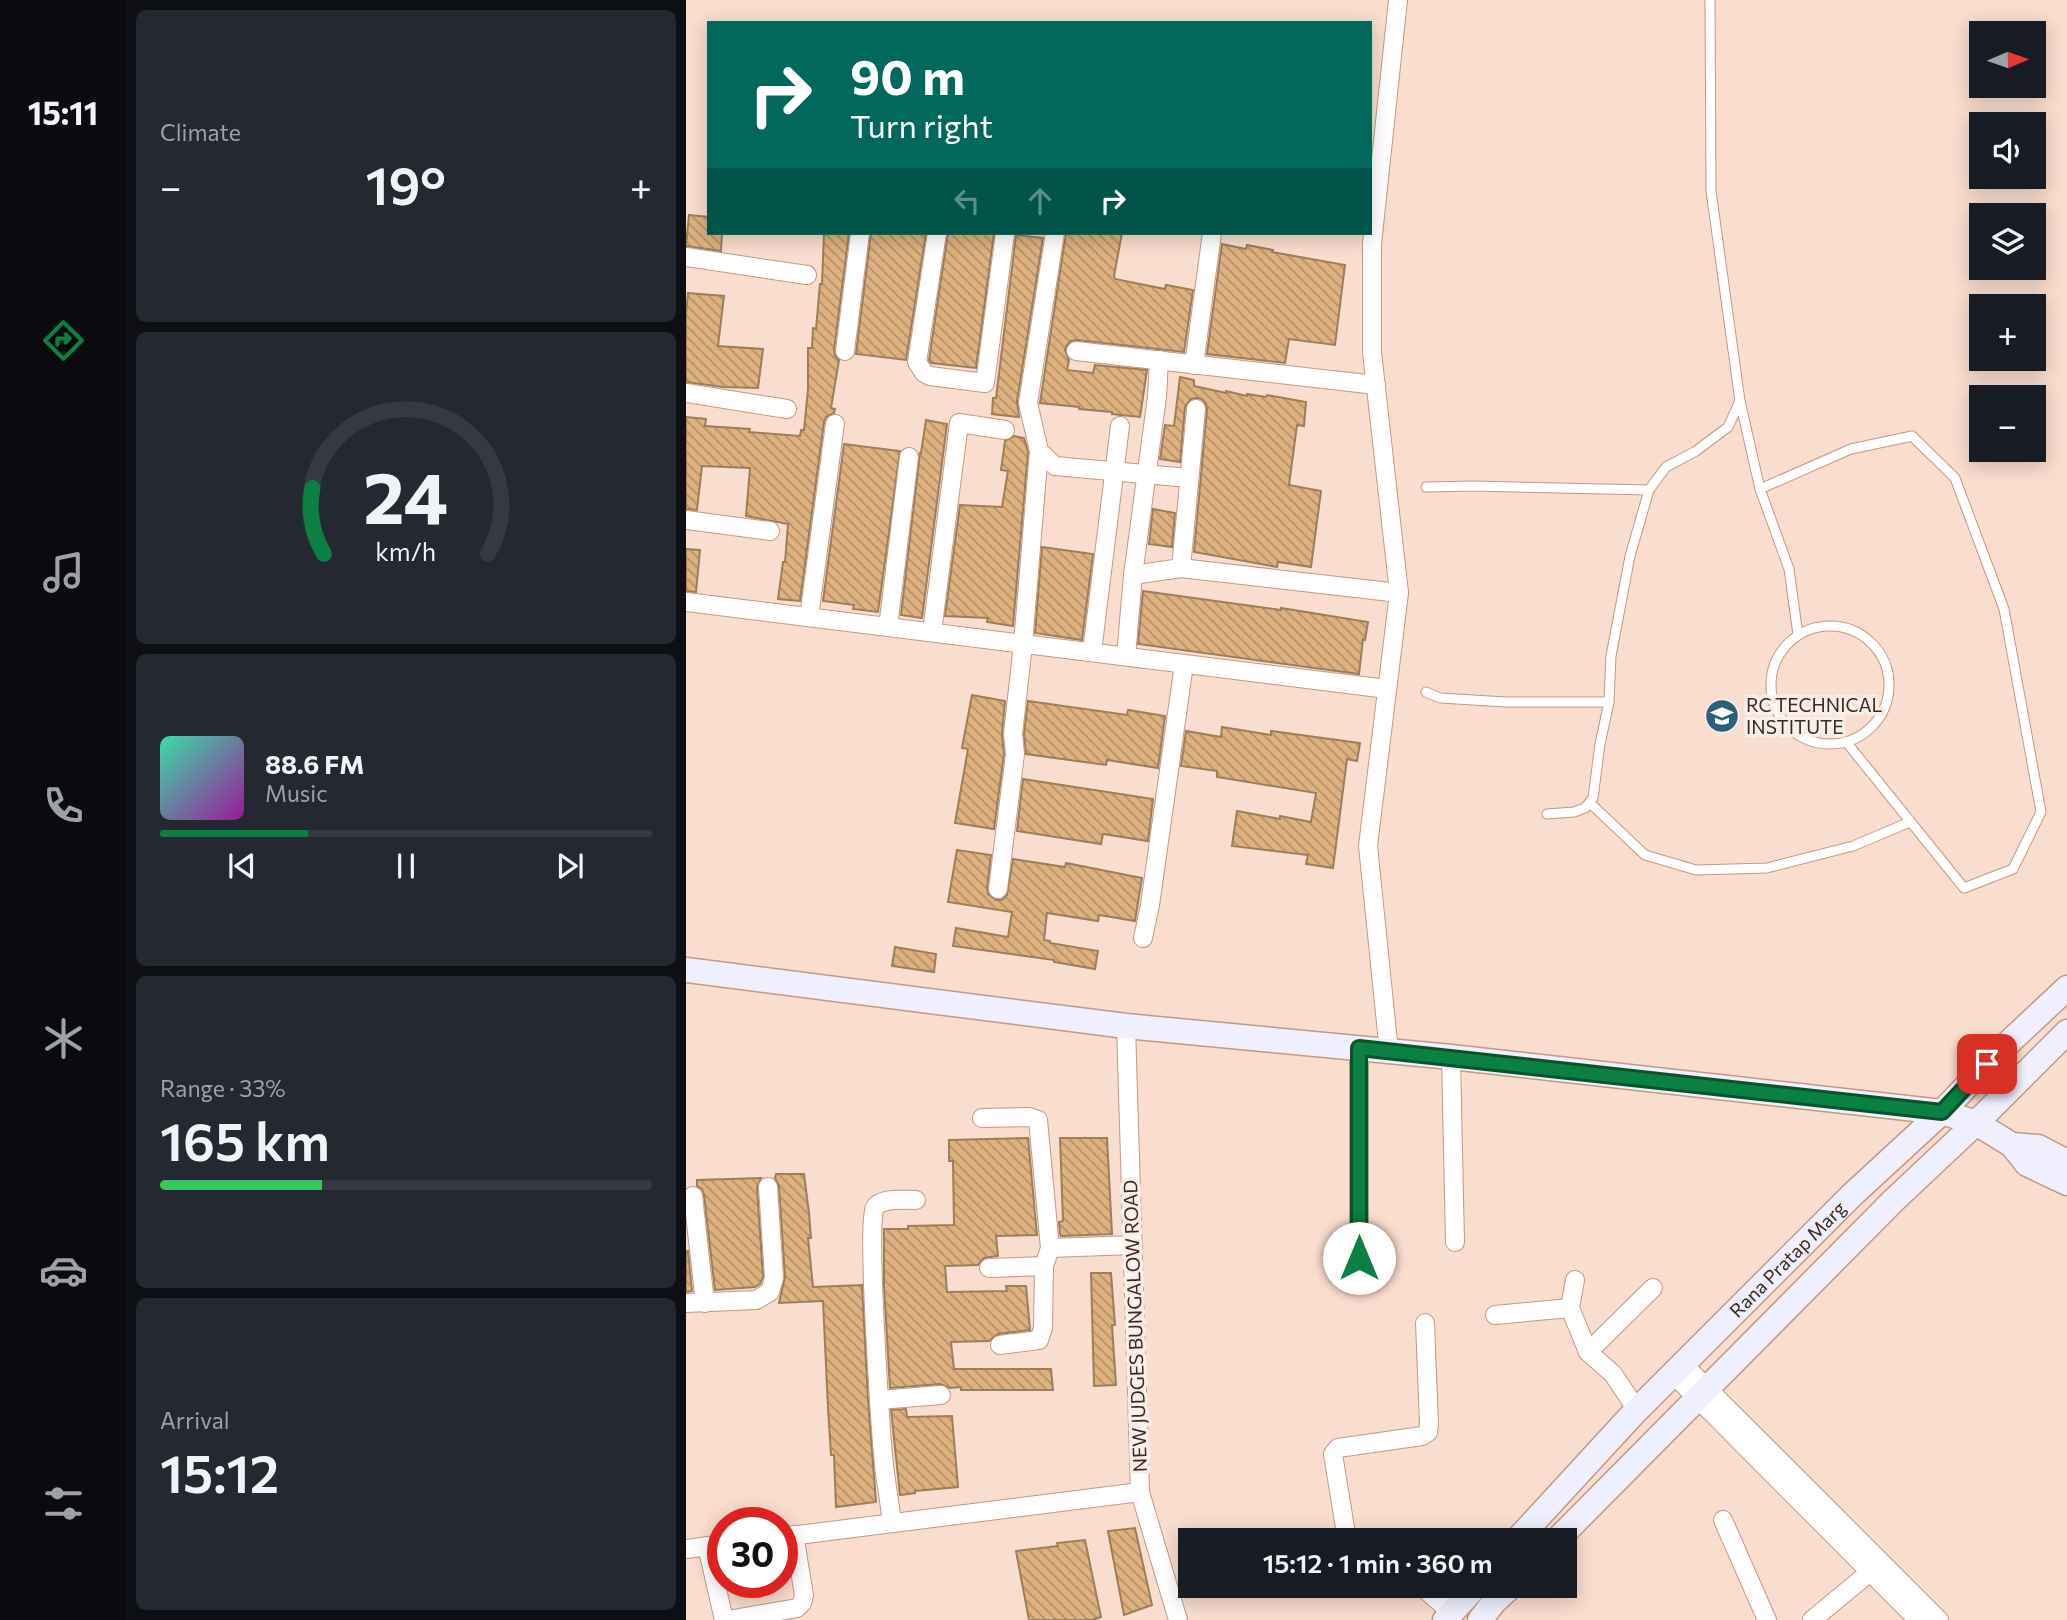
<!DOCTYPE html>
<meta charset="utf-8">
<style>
:root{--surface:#171b24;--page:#242831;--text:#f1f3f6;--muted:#9ea1a6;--line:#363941;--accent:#0b8043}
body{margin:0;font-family:Commissioner,sans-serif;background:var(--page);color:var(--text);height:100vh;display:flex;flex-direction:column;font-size:26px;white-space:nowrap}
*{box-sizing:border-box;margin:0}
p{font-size:23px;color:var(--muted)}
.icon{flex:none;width:38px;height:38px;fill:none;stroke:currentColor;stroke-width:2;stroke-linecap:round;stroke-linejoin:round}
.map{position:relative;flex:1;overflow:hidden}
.drawer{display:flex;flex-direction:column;gap:10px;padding:10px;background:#0d0f14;width:560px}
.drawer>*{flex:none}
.hud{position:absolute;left:21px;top:21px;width:665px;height:214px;border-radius:0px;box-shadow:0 4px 18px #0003;background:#00695c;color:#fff;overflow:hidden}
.needle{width:46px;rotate:88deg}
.buttons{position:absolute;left:1283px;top:21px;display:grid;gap:14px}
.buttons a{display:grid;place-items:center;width:77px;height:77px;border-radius:0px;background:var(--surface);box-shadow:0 4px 18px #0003;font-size:35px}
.speed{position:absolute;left:21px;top:1507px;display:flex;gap:14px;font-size:35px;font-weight:700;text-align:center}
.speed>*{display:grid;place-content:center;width:91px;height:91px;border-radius:50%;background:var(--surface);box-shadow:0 4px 18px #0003;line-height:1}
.speed .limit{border:10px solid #d22;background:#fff;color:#111}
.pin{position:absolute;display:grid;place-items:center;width:60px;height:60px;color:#fff;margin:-30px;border-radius:14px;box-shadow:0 4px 10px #0006}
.me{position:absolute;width:77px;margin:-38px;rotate:0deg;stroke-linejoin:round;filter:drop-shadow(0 0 5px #0008)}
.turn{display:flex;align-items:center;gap:24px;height:147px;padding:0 28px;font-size:32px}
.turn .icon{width:91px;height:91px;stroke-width:2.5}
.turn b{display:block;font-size:49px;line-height:60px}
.lanes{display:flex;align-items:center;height:66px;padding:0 28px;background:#0003;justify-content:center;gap:35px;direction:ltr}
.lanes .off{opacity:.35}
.big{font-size:52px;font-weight:600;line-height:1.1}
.drawer .widget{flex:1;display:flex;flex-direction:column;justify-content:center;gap:10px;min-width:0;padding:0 24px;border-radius:10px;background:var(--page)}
.drawer .dial{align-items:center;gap:0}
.dial svg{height:182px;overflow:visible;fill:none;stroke:var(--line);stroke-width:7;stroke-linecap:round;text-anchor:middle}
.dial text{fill:var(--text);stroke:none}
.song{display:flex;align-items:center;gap:21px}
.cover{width:84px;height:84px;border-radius:10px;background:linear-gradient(135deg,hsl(160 70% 55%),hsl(300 70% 35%))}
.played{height:7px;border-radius:4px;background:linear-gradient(90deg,var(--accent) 30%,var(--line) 30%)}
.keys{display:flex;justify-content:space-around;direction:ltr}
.heat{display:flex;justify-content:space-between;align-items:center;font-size:38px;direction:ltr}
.charge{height:10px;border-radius:5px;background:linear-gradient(90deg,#34c759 33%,var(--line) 0)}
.trip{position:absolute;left:492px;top:1528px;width:399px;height:70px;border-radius:0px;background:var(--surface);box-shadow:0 4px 18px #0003;font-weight:600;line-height:70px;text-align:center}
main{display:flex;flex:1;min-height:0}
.menu{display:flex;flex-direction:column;width:126px;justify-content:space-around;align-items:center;background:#090b0e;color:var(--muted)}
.menu .icon{width:49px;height:49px}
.menu .on{color:var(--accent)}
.menu b{font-size:32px;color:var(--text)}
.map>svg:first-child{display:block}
.building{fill:url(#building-back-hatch);stroke:#9c7e5b;stroke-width:2}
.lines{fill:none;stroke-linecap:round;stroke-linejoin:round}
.lane-casing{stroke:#c49881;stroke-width:11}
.street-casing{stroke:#c49881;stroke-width:20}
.secondary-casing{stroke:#c49881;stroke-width:27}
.lane{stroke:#fff;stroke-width:9}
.street{stroke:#fff;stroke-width:18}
.secondary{stroke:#f0effd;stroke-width:24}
.route-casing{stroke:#07532c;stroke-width:18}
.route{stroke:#0b8043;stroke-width:12}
.labels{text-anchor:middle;stroke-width:7;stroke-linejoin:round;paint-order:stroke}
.poi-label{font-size:19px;fill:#3c2b21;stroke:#f8efea;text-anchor:start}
.street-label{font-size:19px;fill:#3c2b21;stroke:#f8efea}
</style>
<main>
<nav class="menu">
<b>15:11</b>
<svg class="icon on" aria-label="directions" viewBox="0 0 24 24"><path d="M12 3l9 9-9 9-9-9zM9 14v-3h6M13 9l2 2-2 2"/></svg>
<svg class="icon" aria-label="music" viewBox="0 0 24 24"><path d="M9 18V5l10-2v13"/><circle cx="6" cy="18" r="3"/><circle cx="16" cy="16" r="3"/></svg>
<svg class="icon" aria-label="phone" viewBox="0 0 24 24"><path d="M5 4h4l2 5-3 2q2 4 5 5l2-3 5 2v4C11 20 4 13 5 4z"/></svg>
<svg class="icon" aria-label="climate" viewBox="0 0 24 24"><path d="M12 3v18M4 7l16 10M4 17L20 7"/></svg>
<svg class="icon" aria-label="car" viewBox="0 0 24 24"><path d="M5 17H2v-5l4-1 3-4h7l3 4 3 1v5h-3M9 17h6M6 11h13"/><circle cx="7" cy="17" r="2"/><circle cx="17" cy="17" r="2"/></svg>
<svg class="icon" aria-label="filters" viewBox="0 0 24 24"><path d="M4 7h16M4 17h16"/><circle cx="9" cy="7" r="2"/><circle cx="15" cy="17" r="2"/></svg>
</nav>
<section class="drawer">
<div class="widget"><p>Climate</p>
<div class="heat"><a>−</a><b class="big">19°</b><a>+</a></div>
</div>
<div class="widget dial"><svg viewBox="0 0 100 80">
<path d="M14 69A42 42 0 1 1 86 69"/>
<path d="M14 69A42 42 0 0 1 9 40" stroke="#0b8043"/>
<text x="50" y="56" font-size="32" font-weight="700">24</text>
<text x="50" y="72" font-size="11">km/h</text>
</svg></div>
<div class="widget">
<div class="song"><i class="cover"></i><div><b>88.6 FM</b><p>Music</p></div></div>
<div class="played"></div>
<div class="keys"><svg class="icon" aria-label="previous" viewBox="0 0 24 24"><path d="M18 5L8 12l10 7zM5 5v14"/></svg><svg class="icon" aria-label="pause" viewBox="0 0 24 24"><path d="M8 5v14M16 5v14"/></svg><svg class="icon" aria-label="next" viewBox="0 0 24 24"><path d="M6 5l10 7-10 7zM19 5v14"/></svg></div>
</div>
<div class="widget"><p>Range · 33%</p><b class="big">165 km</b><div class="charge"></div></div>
<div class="widget"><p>Arrival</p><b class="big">15:12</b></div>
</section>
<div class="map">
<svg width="1381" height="1620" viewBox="0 0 1381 1620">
<defs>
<pattern id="building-back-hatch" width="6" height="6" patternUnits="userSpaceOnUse" patternTransform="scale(1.75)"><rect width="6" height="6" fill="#deb17f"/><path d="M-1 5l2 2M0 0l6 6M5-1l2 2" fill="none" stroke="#b59068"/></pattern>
</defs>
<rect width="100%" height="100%" fill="#f9ddce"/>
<g class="building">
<path d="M3,215L23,217V233H36L35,251L0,246Z"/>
<path d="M138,233H163L148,350L149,356L153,360L145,408L149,409L148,413L140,417L138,422L114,601L92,599L97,562H99L102,524L60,516L64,468L16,466L11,510L0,509V417L20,419L19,426L64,429L63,432L114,436L115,430H118L122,389V348H126L127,328L130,329L134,284H136Z"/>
<path d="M185,233H240L220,360L170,354Z"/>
<path d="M262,233H308L290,368L245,363L243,360Z"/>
<path d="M380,233H436L428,276L429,279L479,289L480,285L507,290L498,352L391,340L385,341L381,345L379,350L383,360L381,370L407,373L409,365L461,370L454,417L426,414V412L393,409V407L354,403Z"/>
<path d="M330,235L357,238L331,401L333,417L306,414L307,398H310Z"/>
<path d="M536,244L560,249L561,245L587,250L586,252L659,265L649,345L603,339L599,363L521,354Z"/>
<path d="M2,293L38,296L32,346L77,349L72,388L37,387L0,382V314Z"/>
<path d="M494,377L508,380V386L540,393V391L561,396V394L580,397L581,395L620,402L618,426L611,425L603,485L635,491L625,567L592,562L591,567L508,552L521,410L520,404L516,399L510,398L505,399L499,407L494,462L474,459L479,425L488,426Z"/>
<path d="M240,420L261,424L236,618L215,615L234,453H235Z"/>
<path d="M328,436L338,438L342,452L327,626L301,622L302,618L259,616L274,505L316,507L322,471L315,470L319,441Z"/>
<path d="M158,444L214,451L192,612L167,609L168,605L137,601Z"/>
<path d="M467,509L489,513L486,547L463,544Z"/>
<path d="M356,547L407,554L396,640L349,633Z"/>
<path d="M0,549L14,550L10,592L0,591Z"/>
<path d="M457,591L595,610V608L682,622L679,640L677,639L673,674L452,644Z"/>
<path d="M286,695L319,701L316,733L318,754L308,829L269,823L282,749L276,748Z"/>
<path d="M342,701L441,715L442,710L479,716L472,768L421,760L420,765L340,754L338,734Z"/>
<path d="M536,727L585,735V731L674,743L671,761L661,759L647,868L620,864L622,855L546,846L551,811L594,819V816L625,822L630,793L531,777V771L495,766L500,731L535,737Z"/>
<path d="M337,779L467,799L462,841L417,834L415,844L331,831Z"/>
<path d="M271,850L305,855L301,888L302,894L310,900H316L321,895L327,859L379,867L380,863L456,878L449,921L413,915L412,921L361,913L358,940L364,941V943L412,951L409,969L368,962V960L267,946L270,928L322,937L326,912L262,902Z"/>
<path d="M209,947L250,954L248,972L206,966Z"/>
<path d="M342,1138L351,1235L310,1236L312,1256L298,1258L292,1265L259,1266L261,1292L321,1291L320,1286H340L344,1330L312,1334L303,1341L265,1342L268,1369H365L367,1390H275V1387L264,1388L254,1384L204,1388L198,1286V1229H222V1226L268,1225L267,1161H263V1140Z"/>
<path d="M374,1138H421L426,1234L375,1236L374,1234L373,1222L377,1221Z"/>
<path d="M90,1174H118L123,1213L125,1238H122L127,1287L176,1285L182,1400L190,1502L150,1507L148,1455H145L142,1408L137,1301L93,1303L99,1277L93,1186L89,1178Z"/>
<path d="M75,1178L71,1188L77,1277L74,1284L69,1287L29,1290L18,1195L16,1189L11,1186V1180Z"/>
<path d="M0,1251H2L6,1291L0,1292Z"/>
<path d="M405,1273H425L429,1325H426L430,1385L408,1386Z"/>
<path d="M220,1409L221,1417L266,1416L272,1487L229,1491V1493L214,1495L205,1410Z"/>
<path d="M449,1528L466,1605L438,1615L422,1531Z"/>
<path d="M399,1540L415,1617L406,1620H343L330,1551L372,1546L371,1543Z"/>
</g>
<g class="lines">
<g class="lane-casing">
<g id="lane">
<path d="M1054,401L1074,489L1103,569L1112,635"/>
<path d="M740,487L788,486L963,490"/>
<path d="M1074,489L1165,449L1226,436L1269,478L1318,609L1355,812L1327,869L1278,888L1161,743"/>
<circle cx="1144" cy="685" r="59"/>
<path d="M740,692L754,698L820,702H923"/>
<path d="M904,803L959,855L1010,870L1081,868L1167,846L1224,822"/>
<path d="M861,814L888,812L899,808L907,798L914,744L923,702L925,656L944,556L963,490L980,467L1010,451L1042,427L1054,401L1025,191L1024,0"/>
</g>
</g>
<g class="street-casing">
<g id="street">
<path d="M251,233L231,362L238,373L244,376L299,383L319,233"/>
<path d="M369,233L342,403L353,451L369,466L503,478"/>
<path d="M0,257L121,275"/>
<path d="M159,351L174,233"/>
<path d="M390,351L690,385"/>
<path d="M508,365L526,233"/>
<path d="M0,393L101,409"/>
<path d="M510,409L495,568L713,593"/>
<path d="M0,520L84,531"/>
<path d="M447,575L471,397L473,360"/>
<path d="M0,602L701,689"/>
<path d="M123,617L149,424"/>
<path d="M202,627L223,457"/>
<path d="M246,632L273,423L319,430"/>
<path d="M406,652L434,426"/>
<path d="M440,656L447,575L495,568"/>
<path d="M312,889L329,754L327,734L337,644L353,451"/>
<path d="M457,938L464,905L498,664"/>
<path d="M440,1026L454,1492L492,1620"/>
<path d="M703,1052L682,846L713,593L686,352V244L712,0"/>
<path d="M765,1057L769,1242"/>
<path d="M296,1118L343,1117L352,1120L364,1248L358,1266L357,1328L353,1340L314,1345"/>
<path d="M7,1196L19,1303"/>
<path d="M364,1248L447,1245"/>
<path d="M673,1258V1048"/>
<path d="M303,1268L358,1266"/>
<path d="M889,1280L884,1308L902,1352L927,1374L951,1410"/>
<path d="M0,1303L70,1300L84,1292L88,1278L82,1187"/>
<path d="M809,1315L884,1308"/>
<path d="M902,1352L967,1288"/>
<path d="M997,1364L1253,1620"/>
<path d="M987,1374L1232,1620"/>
<path d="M193,1400L255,1395"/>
<path d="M1037,1520L1081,1620"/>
<path d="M206,1523C204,1504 200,1484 198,1465C195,1435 180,1219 189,1207C197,1197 218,1200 230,1200"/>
<path d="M96,1537L454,1492"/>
<path d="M661,1540L647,1454L652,1448L736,1436L742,1432L743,1424L739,1323"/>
<path d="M21,1546L38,1620"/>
<path d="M0,1549L37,1544"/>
<path d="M735,1586L765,1612"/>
<path d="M42,1620L111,1608L116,1603L118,1595L108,1535"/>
<path d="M1126,1620L1184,1572"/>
</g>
</g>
<g class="secondary-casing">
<g id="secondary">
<path d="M0,970L440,1026L765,1057L1256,1112L1290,1123L1326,1145L1341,1164L1381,1183"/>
<path d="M1326,1145L1352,1147L1381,1162"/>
<path id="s1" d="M831,1540L947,1414L1166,1195L1256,1112L1316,1049L1381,988"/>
<path d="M871,1540L1207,1201L1290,1123L1381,1032"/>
<path d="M759,1620L790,1586"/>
<path d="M794,1620L808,1602L825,1586"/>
</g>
</g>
<use href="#lane" class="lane"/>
<use href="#street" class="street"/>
<use href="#secondary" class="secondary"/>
</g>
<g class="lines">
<g class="route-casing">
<path id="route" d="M673,1258V1048L1256,1112L1301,1064"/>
</g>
<use href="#route" class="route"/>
</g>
<defs>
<g id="university-disc" transform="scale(1.75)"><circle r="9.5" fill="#27617a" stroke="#f8efea"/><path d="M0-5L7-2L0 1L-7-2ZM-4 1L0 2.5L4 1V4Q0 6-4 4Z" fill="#fff"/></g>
</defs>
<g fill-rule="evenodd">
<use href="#university-disc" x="1036" y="716"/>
</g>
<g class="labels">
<g class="poi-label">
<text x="1060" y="712">RC TECHNICAL<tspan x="1060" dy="22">INSTITUTE</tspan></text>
</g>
<g class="street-label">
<text dy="7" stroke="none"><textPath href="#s1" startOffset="390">Rana Pratap Marg</textPath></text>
<text transform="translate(449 1326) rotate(-92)" y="7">NEW JUDGES BUNGALOW ROAD</text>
</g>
</g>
</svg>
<div class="buttons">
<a><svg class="needle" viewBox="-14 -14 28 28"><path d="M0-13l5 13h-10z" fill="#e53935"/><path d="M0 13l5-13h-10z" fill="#9ea1a6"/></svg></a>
<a><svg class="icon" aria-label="sound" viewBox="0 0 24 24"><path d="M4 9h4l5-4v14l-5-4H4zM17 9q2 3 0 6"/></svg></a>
<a><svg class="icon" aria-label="layers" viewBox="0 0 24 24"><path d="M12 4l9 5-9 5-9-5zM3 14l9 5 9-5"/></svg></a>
<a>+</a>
<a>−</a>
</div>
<div class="speed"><div class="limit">30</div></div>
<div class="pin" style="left:1301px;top:1064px;background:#d93025"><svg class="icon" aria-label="arrive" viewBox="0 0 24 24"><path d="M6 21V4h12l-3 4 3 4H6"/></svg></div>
<svg class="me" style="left:673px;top:1258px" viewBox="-20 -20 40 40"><circle r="19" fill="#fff"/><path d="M0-13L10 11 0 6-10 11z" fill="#0b8043"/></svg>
<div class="trip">15:12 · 1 min · 360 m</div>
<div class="hud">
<div class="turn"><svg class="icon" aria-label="right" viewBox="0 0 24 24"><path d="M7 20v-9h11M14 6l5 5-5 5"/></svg><div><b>90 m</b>Turn right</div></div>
<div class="lanes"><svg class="icon off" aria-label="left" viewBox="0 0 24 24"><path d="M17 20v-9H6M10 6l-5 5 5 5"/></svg><svg class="icon off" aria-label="ahead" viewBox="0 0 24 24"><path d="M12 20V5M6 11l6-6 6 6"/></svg><svg class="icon" aria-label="right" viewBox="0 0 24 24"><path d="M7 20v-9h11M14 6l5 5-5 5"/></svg></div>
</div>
</div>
</main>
